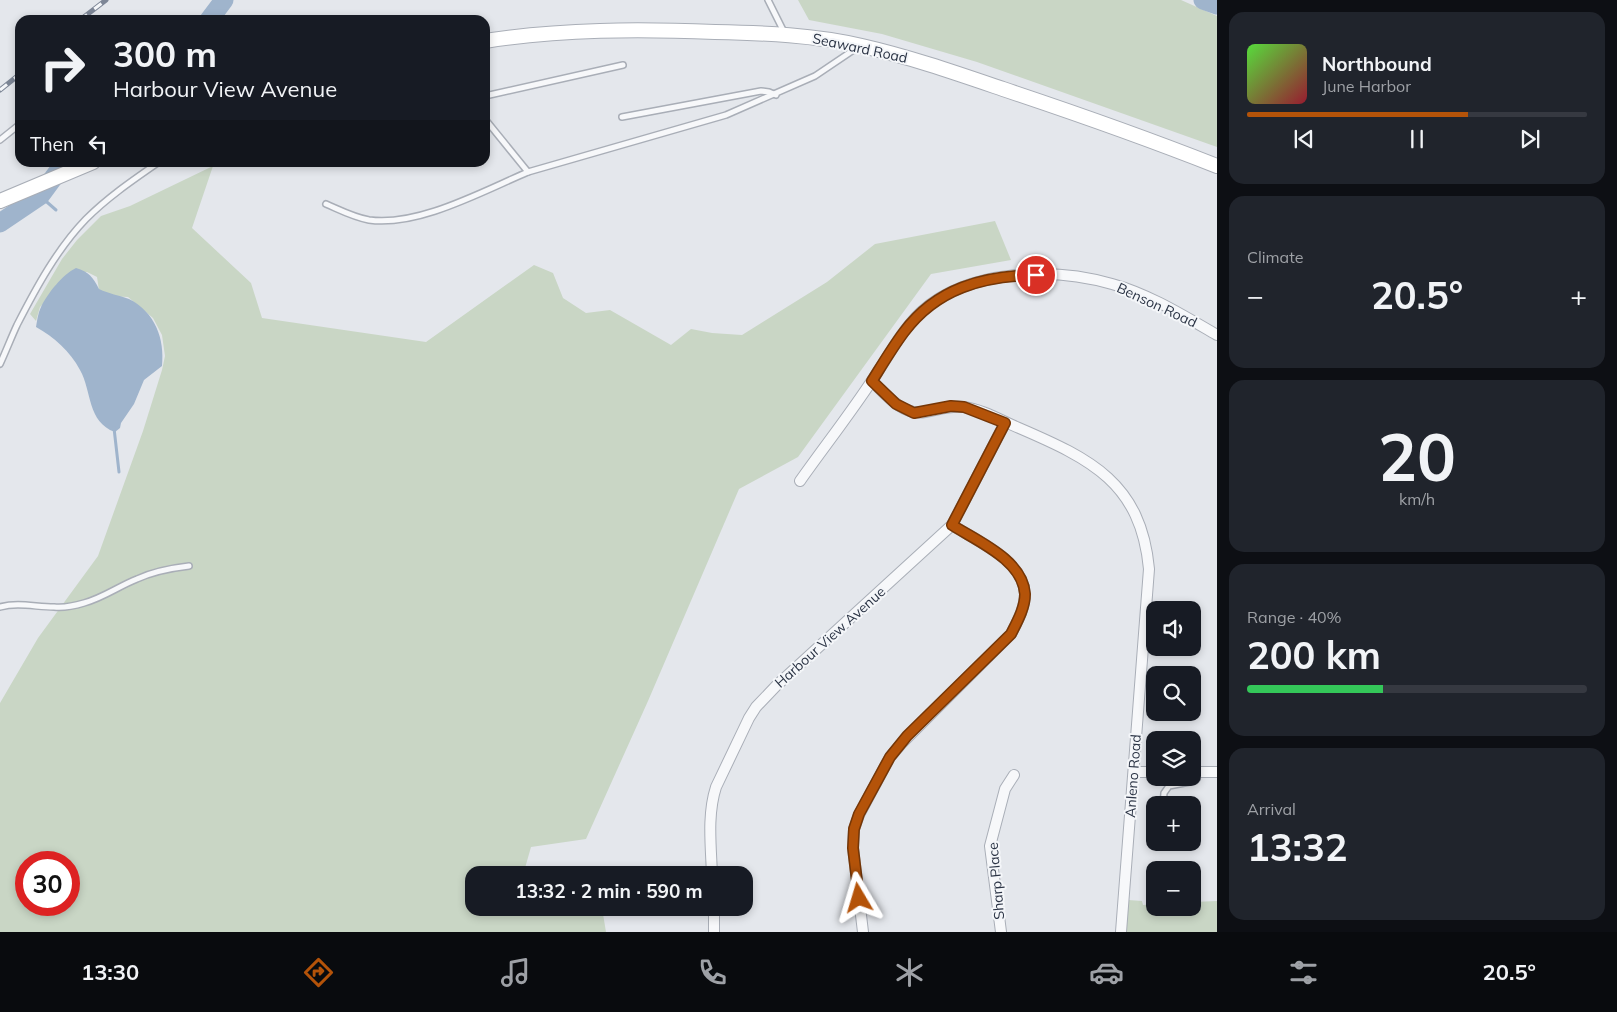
<!DOCTYPE html>
<meta charset="utf-8">
<style>
:root{--surface:#171b24;--page:#20242c;--text:#f1f3f6;--muted:#9ea1a6;--line:#363941;--accent:#b45309}
body{margin:0;font-family:Mulish,sans-serif;background:var(--page);color:var(--text);height:100vh;display:flex;flex-direction:column;font-size:19px;white-space:nowrap}
*{box-sizing:border-box;margin:0}
p{font-size:16px;color:var(--muted)}
.icon{flex:none;width:28px;height:28px;fill:none;stroke:currentColor;stroke-width:2;stroke-linecap:round;stroke-linejoin:round}
.map{position:relative;flex:1;overflow:hidden}
.sheet{display:flex;flex-direction:column;gap:12px;padding:12px;background:#0d0f14;width:400px}
.sheet>*{flex:none}
.hud{position:absolute;left:15px;top:15px;width:475px;height:152px;border-radius:15px;box-shadow:0 2px 8px #0003;background:#171b24;color:var(--text);overflow:hidden}
.buttons{position:absolute;left:1146px;top:601px;display:grid;gap:10px}
.buttons a{display:grid;place-items:center;width:55px;height:55px;border-radius:10px;background:var(--surface);box-shadow:0 2px 8px #0003;font-size:25px}
.speed{position:absolute;left:15px;top:851px;display:flex;gap:10px;font-size:25px;font-weight:700;text-align:center}
.speed>*{display:grid;place-content:center;width:65px;height:65px;border-radius:50%;background:var(--surface);box-shadow:0 2px 8px #0003;line-height:1}
.speed .limit{border:8px solid #d22;background:#fff;color:#111}
.pin{position:absolute;display:grid;place-items:center;width:42px;height:42px;color:#fff;margin:-21px;border:2px solid #fff;border-radius:50%;box-shadow:0 1px 5px #0007}
.me{position:absolute;width:55px;margin:-28px;rotate:353deg;stroke-linejoin:round;filter:drop-shadow(0 0 4px #0008)}
.turn{display:flex;align-items:center;gap:18px;height:105px;padding:0 15px;font-size:22px}
.turn .icon{width:65px;height:65px;stroke-width:2.5}
.turn b{display:block;font-size:35px;line-height:42px}
.then{display:flex;align-items:center;height:48px;padding:0 15px;background:#0003;gap:10px;font-size:19px}
.big{font-size:38px;font-weight:700;line-height:1.1}
.sheet .widget{flex:1;display:flex;flex-direction:column;justify-content:center;gap:8px;min-width:0;padding:0 18px;border-radius:15px;background:var(--page)}
.sheet .dial{align-items:center;gap:0}
.dial b{font-size:65px;line-height:1}
.song{display:flex;align-items:center;gap:15px}
.cover{width:60px;height:60px;border-radius:8px;background:linear-gradient(135deg,hsl(110 70% 55%),hsl(350 70% 35%))}
.played{height:5px;border-radius:2px;background:linear-gradient(90deg,var(--accent) 65%,var(--line) 65%)}
.keys{display:flex;justify-content:space-around;direction:ltr}
.heat{display:flex;justify-content:space-between;align-items:center;font-size:28px;direction:ltr}
.charge{height:8px;border-radius:4px;background:linear-gradient(90deg,#34c759 40%,var(--line) 0)}
.trip{position:absolute;left:465px;top:866px;width:288px;height:50px;border-radius:15px;background:var(--surface);box-shadow:0 2px 8px #0003;font-weight:700;line-height:50px;text-align:center}
.tab-bar{display:flex;height:80px;justify-content:space-around;align-items:center;background:#090b0e;color:var(--muted)}
.tab-bar .icon{width:35px;height:35px}
.tab-bar .selected{color:var(--accent)}
.tab-bar b{font-size:22px;color:var(--text)}
main{display:flex;flex:1;min-height:0}
.map>svg:first-child{display:block}
.green{fill:#c9d6c5;fill-rule:evenodd}
.water{fill:#9fb4cc}
.lines{fill:none;stroke-linecap:round;stroke-linejoin:round}
.stream{stroke:#9fb4cc;stroke-width:3}
.river{stroke:#9fb4cc;stroke-width:19}
.lane-casing{stroke:#a9aeb7;stroke-width:8}
.street-casing{stroke:#a9aeb7;stroke-width:12}
.secondary-casing{stroke:#a9aeb7;stroke-width:16}
.lane{stroke:#f7f8fa;stroke-width:5}
.street{stroke:#f7f8fa;stroke-width:10}
.secondary{stroke:#fff;stroke-width:14}
.rail-casing{stroke:#7d8696;stroke-width:5}
.rail{stroke:#f4f6f9;stroke-width:3;stroke-dasharray:9;stroke-linecap:butt}
.route-casing{stroke:#753606;stroke-width:12}
.route{stroke:#b45309;stroke-width:9}
.labels{text-anchor:middle;stroke-width:4;stroke-linejoin:round;paint-order:stroke}
.street-label{font-size:14px;fill:#2b3445;stroke:#f4f6f9}
</style>
<main>
<div class="map">
<svg width="1217" height="932" viewBox="0 0 1217 932">
<rect width="100%" height="100%" fill="#e4e7ec"/>
<g class="green">
<path d="M798,0H1181L1217,16V147L977,62L882,34L809,20Z"/>
<path d="M213,166L192,228L251,283L262,318L426,342L534,265L553,273L563,298L586,313L610,310L671,345L691,329L712,333L742,335L827,282L875,244L995,221L1011,260L931,274L798,457L739,489L648,701L586,839L531,847L523,875H474V908H544L548,913L562,908H602L606,932H0V703L38,638L98,556L143,431L162,370L165,356L162,335L153,318L128,297L109,296L99,290L97,277L87,272L75,273L40,307L36,321L30,314L62,259L77,240L101,216L130,206ZM26,862H69V905H26Z"/>
<path d="M1128,900L1142,901L1143,905L1155,904V908H1192L1193,902L1217,901V932H1125Z"/>
</g>
<path class="water" d="M76,268C89,272 93,277 99,289C109,294 119,295 129,299C155,312 165,339 162,366L144,380L134,404L121,423L120,428L115,432C87,422 92,391 80,370C70,351 54,337 36,327C37,321 38,313 41,307C48,293 62,275 76,268Z"/>
<g class="lines">
<g class="stream">
<path d="M40,196L56,210"/>
<path d="M114,428L119,472"/>
</g>
<g class="river">
<path d="M1203,0L1217,5"/>
<path d="M209,20L224,0"/>
<path d="M0,223L40,196L65,162"/>
</g>
<g class="lane-casing">
<g id="lane">
<path d="M768,0L784,32"/>
<path d="M485,96L623,65"/>
<path d="M622,117L761,91L769,92L776,95"/>
<path d="M485,119L528,172L726,115L815,76L858,47"/>
<path d="M0,140L20,124"/>
<path d="M326,204C340,210 353,217 369,220C418,227 483,191 528,172"/>
<path d="M0,364C6,351 11,338 17,325C36,288 57,249 86,219C108,197 133,180 159,162"/>
<path d="M0,607C18,602 36,607 54,607C64,608 74,606 84,603C103,598 119,586 137,579C152,572 172,568 189,566"/>
<path d="M1163,805L1164,793L1169,786L1195,781L1197,779L1196,772"/>
<path d="M1164,842V843"/>
</g>
</g>
<g class="street-casing">
<g id="street">
<path d="M872,381C886,395 903,416 925,412C938,410 950,405 963,407C982,409 1002,421 1019,428C1091,459 1141,483 1149,569L1121,932"/>
<path d="M800,481C824,447 850,414 873,379C888,357 901,331 921,312C968,269 1054,267 1112,284C1149,294 1184,316 1217,335"/>
<path d="M1134,772H1155"/>
<path d="M1192,772H1217"/>
<path d="M712,875C711,846 707,815 716,787L749,718L756,707L776,686L952,525L1005,423"/>
<path d="M714,908V932"/>
<path d="M863,932L853,848L854,829L859,815L890,757L901,744L1011,634C1017,622 1025,608 1025,594C1023,560 977,541 952,525"/>
<path d="M1001,932L990,846L1005,789L1014,775"/>
</g>
</g>
<g class="secondary-casing">
<g id="secondary">
<path d="M485,41C561,29 639,29 715,32C765,33 814,35 862,46C910,57 956,73 1003,89C1075,113 1146,138 1217,166"/>
<path d="M0,201L93,162"/>
</g>
</g>
<use href="#lane" class="lane"/>
<use href="#street" class="street"/>
<use href="#secondary" class="secondary"/>
<g class="rail-casing">
<g id="rail">
<path d="M80,20L106,0"/>
<path d="M0,90L20,74"/>
</g>
</g>
<use href="#rail" class="rail"/>
</g>
<g class="lines">
<g class="route-casing">
<path id="route" d="M859,898L853,848L854,829L859,814L890,757L907,736L1011,634C1017,622 1025,608 1025,594C1023,560 977,541 952,525L1005,423L964,407L951,406L914,413L896,404L872,381C882,365 892,348 904,332C937,288 983,276 1036,275"/>
</g>
<use href="#route" class="route"/>
</g>
<g class="labels">
<g class="street-label">
<text transform="translate(860 48) rotate(12)" y="5">Seaward Road</text>
<text transform="translate(1157 305) rotate(25)" y="5">Benson Road</text>
<text transform="translate(830 637) rotate(-42)" y="5">Harbour View Avenue</text>
<text transform="translate(1133 776) rotate(-86)" y="5">Anleno Road</text>
<text transform="translate(996 881) rotate(-95)" y="5">Sharp Place</text>
</g>
</g>
</svg>
<div class="buttons">
<a><svg class="icon" aria-label="sound" viewBox="0 0 24 24"><path d="M4 9h4l5-4v14l-5-4H4zM17 9q2 3 0 6"/></svg></a>
<a><svg class="icon" aria-label="search" viewBox="0 0 24 24"><circle cx="10" cy="10" r="6"/><path d="M15 15l6 6"/></svg></a>
<a><svg class="icon" aria-label="layers" viewBox="0 0 24 24"><path d="M12 4l9 5-9 5-9-5zM3 14l9 5 9-5"/></svg></a>
<a>+</a>
<a>−</a>
</div>
<div class="speed"><div class="limit">30</div></div>
<div class="pin" style="left:1036px;top:275px;background:#d93025"><svg class="icon" aria-label="arrive" viewBox="0 0 24 24"><path d="M6 21V4h12l-3 4 3 4H6"/></svg></div>
<svg class="me" style="left:859px;top:898px" viewBox="-20 -20 40 40"><path d="M0-17L14 15 0 8-14 15z" fill="#b45309" stroke="#fff" stroke-width="4"/></svg>
<div class="trip">13:32 · 2 min · 590 m</div>
<div class="hud">
<div class="turn"><svg class="icon" aria-label="right" viewBox="0 0 24 24"><path d="M7 20v-9h11M14 6l5 5-5 5"/></svg><div><b>300 m</b>Harbour View Avenue</div></div>
<div class="then">Then<svg class="icon" aria-label="left" viewBox="0 0 24 24"><path d="M17 20v-9H6M10 6l-5 5 5 5"/></svg></div>
</div>
</div>
<section class="sheet">
<div class="widget">
<div class="song"><i class="cover"></i><div><b>Northbound</b><p>June Harbor</p></div></div>
<div class="played"></div>
<div class="keys"><svg class="icon" aria-label="previous" viewBox="0 0 24 24"><path d="M18 5L8 12l10 7zM5 5v14"/></svg><svg class="icon" aria-label="pause" viewBox="0 0 24 24"><path d="M8 5v14M16 5v14"/></svg><svg class="icon" aria-label="next" viewBox="0 0 24 24"><path d="M6 5l10 7-10 7zM19 5v14"/></svg></div>
</div>
<div class="widget"><p>Climate</p>
<div class="heat"><a>−</a><b class="big">20.5°</b><a>+</a></div>
</div>
<div class="widget dial"><b>20</b><p>km/h</p></div>
<div class="widget"><p>Range · 40%</p><b class="big">200 km</b><div class="charge"></div></div>
<div class="widget"><p>Arrival</p><b class="big">13:32</b></div>
</section>
</main>
<nav class="tab-bar">
<b>13:30</b>
<svg class="icon selected" aria-label="directions" viewBox="0 0 24 24"><path d="M12 3l9 9-9 9-9-9zM9 14v-3h6M13 9l2 2-2 2"/></svg>
<svg class="icon" aria-label="music" viewBox="0 0 24 24"><path d="M9 18V5l10-2v13"/><circle cx="6" cy="18" r="3"/><circle cx="16" cy="16" r="3"/></svg>
<svg class="icon" aria-label="phone" viewBox="0 0 24 24"><path d="M5 4h4l2 5-3 2q2 4 5 5l2-3 5 2v4C11 20 4 13 5 4z"/></svg>
<svg class="icon" aria-label="climate" viewBox="0 0 24 24"><path d="M12 3v18M4 7l16 10M4 17L20 7"/></svg>
<svg class="icon" aria-label="car" viewBox="0 0 24 24"><path d="M5 17H2v-5l4-1 3-4h7l3 4 3 1v5h-3M9 17h6M6 11h13"/><circle cx="7" cy="17" r="2"/><circle cx="17" cy="17" r="2"/></svg>
<svg class="icon" aria-label="filters" viewBox="0 0 24 24"><path d="M4 7h16M4 17h16"/><circle cx="9" cy="7" r="2"/><circle cx="15" cy="17" r="2"/></svg>
<b>20.5°</b>
</nav>
